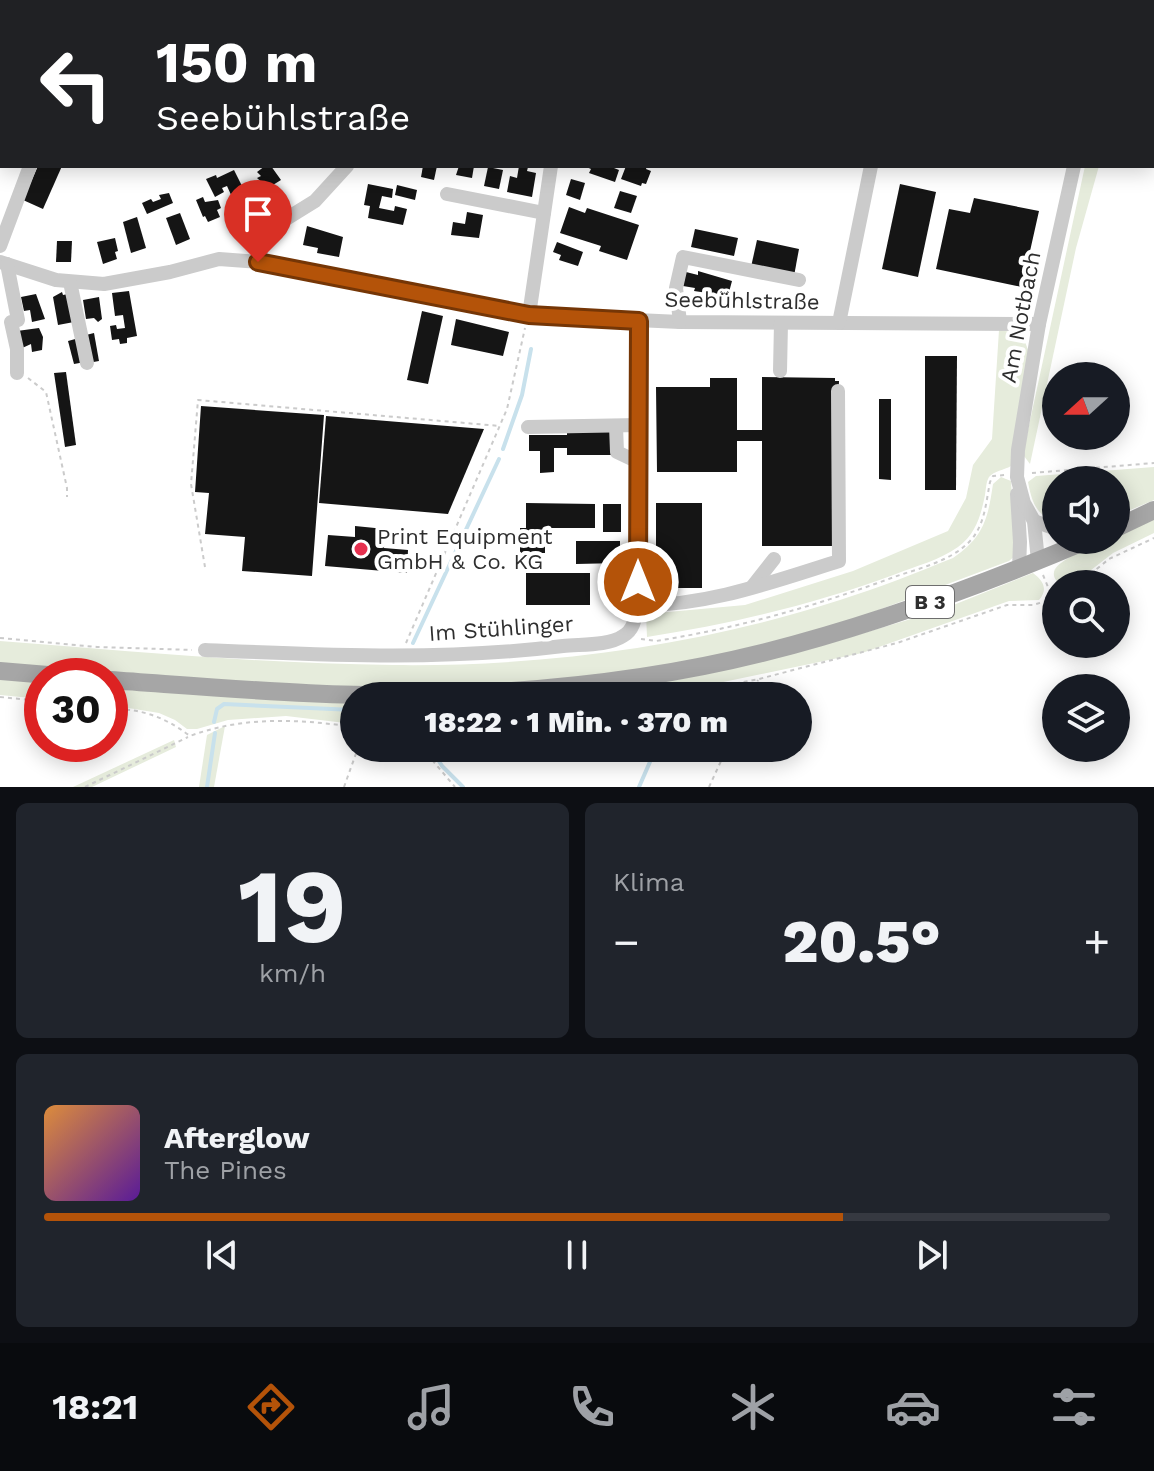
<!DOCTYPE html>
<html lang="de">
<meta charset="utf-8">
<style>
:root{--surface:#171b24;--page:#20242c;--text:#f1f3f6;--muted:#9ea1a6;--line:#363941;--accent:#b45309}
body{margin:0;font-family:"Work Sans",sans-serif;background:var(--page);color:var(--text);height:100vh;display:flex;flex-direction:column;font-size:30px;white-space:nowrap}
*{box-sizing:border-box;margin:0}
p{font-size:26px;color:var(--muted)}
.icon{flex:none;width:44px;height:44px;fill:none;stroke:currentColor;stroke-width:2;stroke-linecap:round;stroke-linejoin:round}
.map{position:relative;height:787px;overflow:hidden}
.details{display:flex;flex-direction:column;gap:16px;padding:16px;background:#0d0f14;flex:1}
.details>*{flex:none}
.top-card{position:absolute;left:0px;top:0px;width:1154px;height:168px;box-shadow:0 4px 20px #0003;background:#202124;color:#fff;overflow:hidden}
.needle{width:52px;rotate:249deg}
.buttons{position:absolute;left:1042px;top:362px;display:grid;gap:16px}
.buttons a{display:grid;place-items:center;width:88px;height:88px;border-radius:50%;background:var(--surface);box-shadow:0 4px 20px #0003;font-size:40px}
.speed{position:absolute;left:24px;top:658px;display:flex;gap:16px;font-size:40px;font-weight:700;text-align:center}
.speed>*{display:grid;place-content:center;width:104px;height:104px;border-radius:50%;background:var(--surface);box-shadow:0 4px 20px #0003;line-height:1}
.speed .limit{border:12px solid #d22;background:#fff;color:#111}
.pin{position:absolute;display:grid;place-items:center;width:68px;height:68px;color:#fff;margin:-82px -34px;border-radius:50% 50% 50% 0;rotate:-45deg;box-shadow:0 0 8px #0007}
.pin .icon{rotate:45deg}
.me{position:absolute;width:88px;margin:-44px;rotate:0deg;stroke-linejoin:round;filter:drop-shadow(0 0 6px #0008)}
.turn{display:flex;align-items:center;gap:28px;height:168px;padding:0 24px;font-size:36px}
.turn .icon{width:104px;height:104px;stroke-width:2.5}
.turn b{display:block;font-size:56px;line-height:68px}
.big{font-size:60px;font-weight:800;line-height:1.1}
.details .card{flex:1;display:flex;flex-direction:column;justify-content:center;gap:12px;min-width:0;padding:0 28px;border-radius:12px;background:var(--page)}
.details .dial{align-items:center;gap:0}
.dial b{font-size:104px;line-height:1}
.song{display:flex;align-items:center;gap:24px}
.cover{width:96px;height:96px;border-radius:12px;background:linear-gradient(135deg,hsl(30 70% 55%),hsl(270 70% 35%))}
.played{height:8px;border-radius:4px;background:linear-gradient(90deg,var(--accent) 75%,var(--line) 75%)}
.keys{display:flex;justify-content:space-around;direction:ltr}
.heat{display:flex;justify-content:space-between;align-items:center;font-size:44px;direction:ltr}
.details .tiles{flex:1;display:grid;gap:16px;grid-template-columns:1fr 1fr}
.card:last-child{grid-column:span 2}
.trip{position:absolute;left:340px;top:682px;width:472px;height:80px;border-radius:40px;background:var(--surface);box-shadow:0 4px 20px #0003;font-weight:800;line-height:80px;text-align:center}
.tab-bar{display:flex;height:128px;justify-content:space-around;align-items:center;background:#090b0e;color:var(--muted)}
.tab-bar .icon{width:56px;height:56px}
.tab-bar .selected{color:var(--accent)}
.tab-bar b{font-size:36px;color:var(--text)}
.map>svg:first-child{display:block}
.green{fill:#e6ecdc}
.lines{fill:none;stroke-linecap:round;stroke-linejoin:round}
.stream{stroke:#c8e1ec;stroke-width:4}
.building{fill:#151515}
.path{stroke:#cbcbcb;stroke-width:2;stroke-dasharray:4 4;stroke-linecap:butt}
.minor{stroke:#cbcbcb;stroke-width:14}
.major{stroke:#a6a6a6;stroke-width:18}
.route-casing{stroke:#753606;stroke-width:20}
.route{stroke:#b45309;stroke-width:14}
.poi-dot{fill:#e6304f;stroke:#fff;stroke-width:3}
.labels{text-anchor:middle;stroke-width:8;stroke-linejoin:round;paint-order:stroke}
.shield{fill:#fff;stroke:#6d6d6d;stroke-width:2}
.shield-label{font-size:20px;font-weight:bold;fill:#2e2e2e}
.street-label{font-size:22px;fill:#2e2e2e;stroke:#fff}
.poi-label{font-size:22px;fill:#2e2e2e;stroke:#fff;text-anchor:start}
</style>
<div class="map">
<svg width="1154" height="787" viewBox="0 0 1154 787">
<rect width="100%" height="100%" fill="#fff"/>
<g class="green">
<path d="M1085,166H1099L1076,248L1030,464L1024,456L1025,444Z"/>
<path d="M999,330L1022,334L1030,355L1011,466C1004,470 994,471 989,477C986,482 986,489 985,495C981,515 976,534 958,547C940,560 916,566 896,574C815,604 732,624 647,637L646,614L745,605L853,571L948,531L966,498L973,465L992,439Z"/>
<path d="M1154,467V500L1116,516V480H1056V523C1036,514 1032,503 1028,482L1036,476Z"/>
<path d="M1001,477L1011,481L1016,555L1009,561L836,626L702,659L615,673L544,681L404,688L260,684L0,663V641C131,651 261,664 393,665C542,667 698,646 840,600C878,588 916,573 953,558C984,537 988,518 993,484Z"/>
<path d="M1154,518V533L1113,553L1073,584H1059C1056,580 1053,577 1054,572C1055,560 1104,540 1116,540V536Z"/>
<path d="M1033,573C1044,581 1048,590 1039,600L1009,601L862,653L666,694L526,696L827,644L941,610Z"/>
<path d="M0,678L42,681V699L0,695Z"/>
<path d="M110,687L354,702V724L286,716L228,720L197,729H187L175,720L159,713L110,705Z"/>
<path d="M225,726L214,787H199L207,735Z"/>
<path d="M174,740L176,747L92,787H73Z"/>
</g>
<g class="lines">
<g class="stream">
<path d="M503,449L522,395L531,349"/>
<path d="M413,643L499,459"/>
<path d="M615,696L691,684"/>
<path d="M214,722L217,709L224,704L354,710"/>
<path d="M431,748L442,766L463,787"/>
<path d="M207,787L215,733"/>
<path d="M639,787L656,748"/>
</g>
</g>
<g class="building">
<path d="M38,166H62L43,209L23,200Z"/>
<path d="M265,166H271L281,180L268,188L257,178L261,176L257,172Z"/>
<path d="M423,166H437L434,180L421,177Z"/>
<path d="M459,166H474L472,178L456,175Z"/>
<path d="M519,166L528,167L527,171L536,173L532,197L507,192L510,176L517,178Z"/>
<path d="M584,166H609L619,170L615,182L589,173L591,169Z"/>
<path d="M626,166H647L646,169L651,171L646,184L642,183L641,186L621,179Z"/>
<path d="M488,167L503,170L499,189L484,186Z"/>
<path d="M234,170L250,202L237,208L227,186L222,188L224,192L215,197L206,179L216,175L217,178Z"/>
<path d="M571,179L585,183L580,200L566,195Z"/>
<path d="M368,184L393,189L392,198L382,196L379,208L394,211L395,206L407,209L403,225L368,218L370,206L364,205Z"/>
<path d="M900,184L936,192L918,277L882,269Z"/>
<path d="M397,185L417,190L415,200L395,195Z"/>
<path d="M620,191L637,196L631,213L614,208Z"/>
<path d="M169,193L173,203L147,214L142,203L151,199L153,202L161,199L159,195Z"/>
<path d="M203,197L205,202L218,200L221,208L217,210L220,217L208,222L205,216L203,217L196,200Z"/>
<path d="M974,198L1039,211L1022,287L936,269L949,209L970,213Z"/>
<path d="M569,207L585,213L587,208L639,225L627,260L599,251L601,246L560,233Z"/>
<path d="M467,212L483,215L479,238L451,235L453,222L465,224Z"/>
<path d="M180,213L190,239L176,245L166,218Z"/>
<path d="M137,217L146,248L131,253L123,222Z"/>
<path d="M307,226L343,237L339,257L317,253L318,248L303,245Z"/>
<path d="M695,229L738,238L734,256L691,247Z"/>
<path d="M115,238L118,251L115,252L117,259L103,264L97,242Z"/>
<path d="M757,240L799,249L794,276L751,267Z"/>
<path d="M57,241H72L71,262H56Z"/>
<path d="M557,242L583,252L578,266L559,260L561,255L553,252Z"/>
<path d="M698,271L732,281L728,296L694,291L695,288L683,286L686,272L698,275Z"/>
<path d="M129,291L137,336L127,338V343L120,344L119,339L112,340L110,326L116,325L117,329L125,328L123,315L115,316L112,293Z"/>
<path d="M62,292L63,295L68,294L74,322L58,325L53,297Z"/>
<path d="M36,294L45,319L32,322L30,310L24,311L21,297Z"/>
<path d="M99,297L102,319L98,322L94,318L86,319L83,300Z"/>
<path d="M422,311L443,316L428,384L407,380Z"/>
<path d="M456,319L509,332L503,356L451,345Z"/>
<path d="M39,328L43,337L42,350L32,352L31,344L20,349L17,331Z"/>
<path d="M94,333L99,361L88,363L82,336Z"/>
<path d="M79,338L85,362L74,364L68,341Z"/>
<path d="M925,356H957L956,490H925Z"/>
<path d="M66,372L76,445L65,447L54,373Z"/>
<path d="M762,377L835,378V381H839L833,546H762V441H737V472H657L656,387H710V378H737V430H762Z"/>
<path d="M879,399H891V480L879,479Z"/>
<path d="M201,406L324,415L312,576L242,571L245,537L205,534L209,493L195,492Z"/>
<path d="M326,416L484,429L448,514L319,503Z"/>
<path d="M567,431H611V455H567V448H554V472L540,473V451H529V435H567Z"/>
<path d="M526,503L595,504V528H545V553H520V528H526Z"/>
<rect x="656" y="503" width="46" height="85"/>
<rect x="603" y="504" width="18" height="28"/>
<path d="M355,526L385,529L384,548L408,550L407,573L325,566L328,535L355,537Z"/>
<path d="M576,541H620V563L576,564Z"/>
<rect x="526" y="573" width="64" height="32"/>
</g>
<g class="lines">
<g class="path">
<path d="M28,378L46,392L67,488V497"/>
<path d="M1032,473L1154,463"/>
<path d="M205,567L191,484L198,400L500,426"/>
<path d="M1043,575L1053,599"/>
<path d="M1078,584L1109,559L1154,538"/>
<path d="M0,638L97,647L192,650"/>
<path d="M641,639L656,641C738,628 816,606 894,577C920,568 952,561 971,540C985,524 986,502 990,482L993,476L1005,475"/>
<path d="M406,643L507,409L525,328"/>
<path d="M673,696L759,679L897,643L1007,605H1033L1056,598"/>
<path d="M751,696L758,680"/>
<path d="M0,697L42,701"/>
<path d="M110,708C144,710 163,716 190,736C244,716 298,719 354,727"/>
<path d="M422,748L455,787"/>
<path d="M85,787L188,737"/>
<path d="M344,787L358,748"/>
<path d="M709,787L727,748"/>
</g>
<g class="minor">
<path d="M48,0L52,2"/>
<path d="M87,0L91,2"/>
<path d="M561,0L565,2"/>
<path d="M818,0L830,2"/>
<path d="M989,0L999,2"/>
<path d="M113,2L114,0"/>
<path d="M158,2L159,0"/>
<path d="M200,2L201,0"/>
<path d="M235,2L236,0"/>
<path d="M303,2L304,0"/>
<path d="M369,2L372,0"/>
<path d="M626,2L627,0"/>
<path d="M910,2L912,0"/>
<path d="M964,2V0"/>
<path d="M1111,2L1112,0"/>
<path d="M0,3L2,4"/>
<path d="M447,194L544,213"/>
<path d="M0,246L30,166"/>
<path d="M0,262L56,280L104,284L170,272L219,259L258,262L529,315L680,322L1039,324"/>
<path d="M258,262L265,236L273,227L315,201L347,166"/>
<path d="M7,264L18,320L11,322L17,349V373"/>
<path d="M70,282L87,363"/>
<path d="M529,315L551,166"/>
<path d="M680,322L676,288L683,257L799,280"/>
<path d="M839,323L871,166"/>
<path d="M780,371L781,323"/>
<path d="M616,426L617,452L638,462"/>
<path d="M528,427L639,425"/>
<path d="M1017,494L1020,542L1019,569"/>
<path d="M1034,521L1056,529"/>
<path d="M1038,561L1034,521L1024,503L1017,477L1018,450L1039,324L1074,166"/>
<path d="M752,587L774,559"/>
<path d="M637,605C705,607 775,581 839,561L838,391"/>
<path d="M205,650C325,655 444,661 563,646C581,644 608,646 623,636C635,629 635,617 637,605L639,321"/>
</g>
<g class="major">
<path d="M1116,528L1154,510"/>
<path d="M0,671L60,676"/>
<path d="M110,680C225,688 340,699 455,694C558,690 662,678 762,653C874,625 982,585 1088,540"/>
</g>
</g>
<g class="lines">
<g class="route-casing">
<path id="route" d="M258,262L529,315L639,321L638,582"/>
</g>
<use href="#route" class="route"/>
</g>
<circle class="poi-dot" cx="361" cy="549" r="8"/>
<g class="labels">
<rect class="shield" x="906" y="586" width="48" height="32" rx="6"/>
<g class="shield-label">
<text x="930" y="609">B 3</text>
</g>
<g class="street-label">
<text transform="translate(742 300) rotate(1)" y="8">Seebühlstraße</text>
<text transform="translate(1020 317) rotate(-79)" y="8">Am Notbach</text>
<text transform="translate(501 628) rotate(-4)" y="8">Im Stühlinger</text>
</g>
<g class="poi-label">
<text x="377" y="544">Print Equipment<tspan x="377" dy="25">GmbH &amp; Co. KG</tspan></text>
</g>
</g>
</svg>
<div class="buttons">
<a><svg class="needle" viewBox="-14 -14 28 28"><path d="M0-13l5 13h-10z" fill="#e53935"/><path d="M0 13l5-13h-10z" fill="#9ea1a6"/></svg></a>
<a><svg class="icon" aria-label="sound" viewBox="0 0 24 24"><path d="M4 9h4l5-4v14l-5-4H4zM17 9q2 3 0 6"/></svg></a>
<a><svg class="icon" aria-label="search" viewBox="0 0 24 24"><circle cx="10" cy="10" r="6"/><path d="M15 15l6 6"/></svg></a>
<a><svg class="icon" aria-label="layers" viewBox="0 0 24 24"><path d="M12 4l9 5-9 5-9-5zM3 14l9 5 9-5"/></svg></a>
</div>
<div class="speed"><div class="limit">30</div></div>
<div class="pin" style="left:258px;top:262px;background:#d93025"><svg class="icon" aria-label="arrive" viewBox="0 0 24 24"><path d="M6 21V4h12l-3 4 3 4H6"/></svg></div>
<svg class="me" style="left:638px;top:582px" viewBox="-20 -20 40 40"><circle r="17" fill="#b45309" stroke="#fff" stroke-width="3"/><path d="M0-11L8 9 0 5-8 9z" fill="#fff"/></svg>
<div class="trip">18:22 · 1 Min. · 370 m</div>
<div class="top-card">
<div class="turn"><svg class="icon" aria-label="left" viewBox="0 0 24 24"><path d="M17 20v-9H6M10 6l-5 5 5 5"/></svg><div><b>150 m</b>Seebühlstraße</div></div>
</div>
</div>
<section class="details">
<div class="tiles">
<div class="card dial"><b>19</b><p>km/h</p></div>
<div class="card"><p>Klima</p>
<div class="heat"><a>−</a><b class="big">20.5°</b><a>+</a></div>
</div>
<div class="card">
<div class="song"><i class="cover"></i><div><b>Afterglow</b><p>The Pines</p></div></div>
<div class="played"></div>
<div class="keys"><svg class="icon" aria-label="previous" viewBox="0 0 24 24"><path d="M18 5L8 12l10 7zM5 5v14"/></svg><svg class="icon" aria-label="pause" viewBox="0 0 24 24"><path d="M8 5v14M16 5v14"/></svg><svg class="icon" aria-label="next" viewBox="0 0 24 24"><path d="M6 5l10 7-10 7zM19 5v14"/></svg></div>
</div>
</div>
</section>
<nav class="tab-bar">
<b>18:21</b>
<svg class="icon selected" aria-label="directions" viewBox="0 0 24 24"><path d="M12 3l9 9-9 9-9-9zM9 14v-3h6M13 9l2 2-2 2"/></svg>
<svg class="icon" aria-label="music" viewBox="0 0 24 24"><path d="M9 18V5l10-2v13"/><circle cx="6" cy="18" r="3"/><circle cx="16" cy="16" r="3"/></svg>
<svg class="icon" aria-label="phone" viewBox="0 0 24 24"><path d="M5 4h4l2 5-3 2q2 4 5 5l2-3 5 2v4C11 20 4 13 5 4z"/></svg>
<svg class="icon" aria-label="climate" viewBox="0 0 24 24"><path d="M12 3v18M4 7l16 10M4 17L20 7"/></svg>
<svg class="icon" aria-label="car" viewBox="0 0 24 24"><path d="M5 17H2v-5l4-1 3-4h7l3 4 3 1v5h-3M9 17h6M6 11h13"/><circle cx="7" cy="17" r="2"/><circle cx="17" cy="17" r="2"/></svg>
<svg class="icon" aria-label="filters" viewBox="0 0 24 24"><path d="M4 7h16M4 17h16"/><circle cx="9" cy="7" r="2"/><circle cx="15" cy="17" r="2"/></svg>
</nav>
